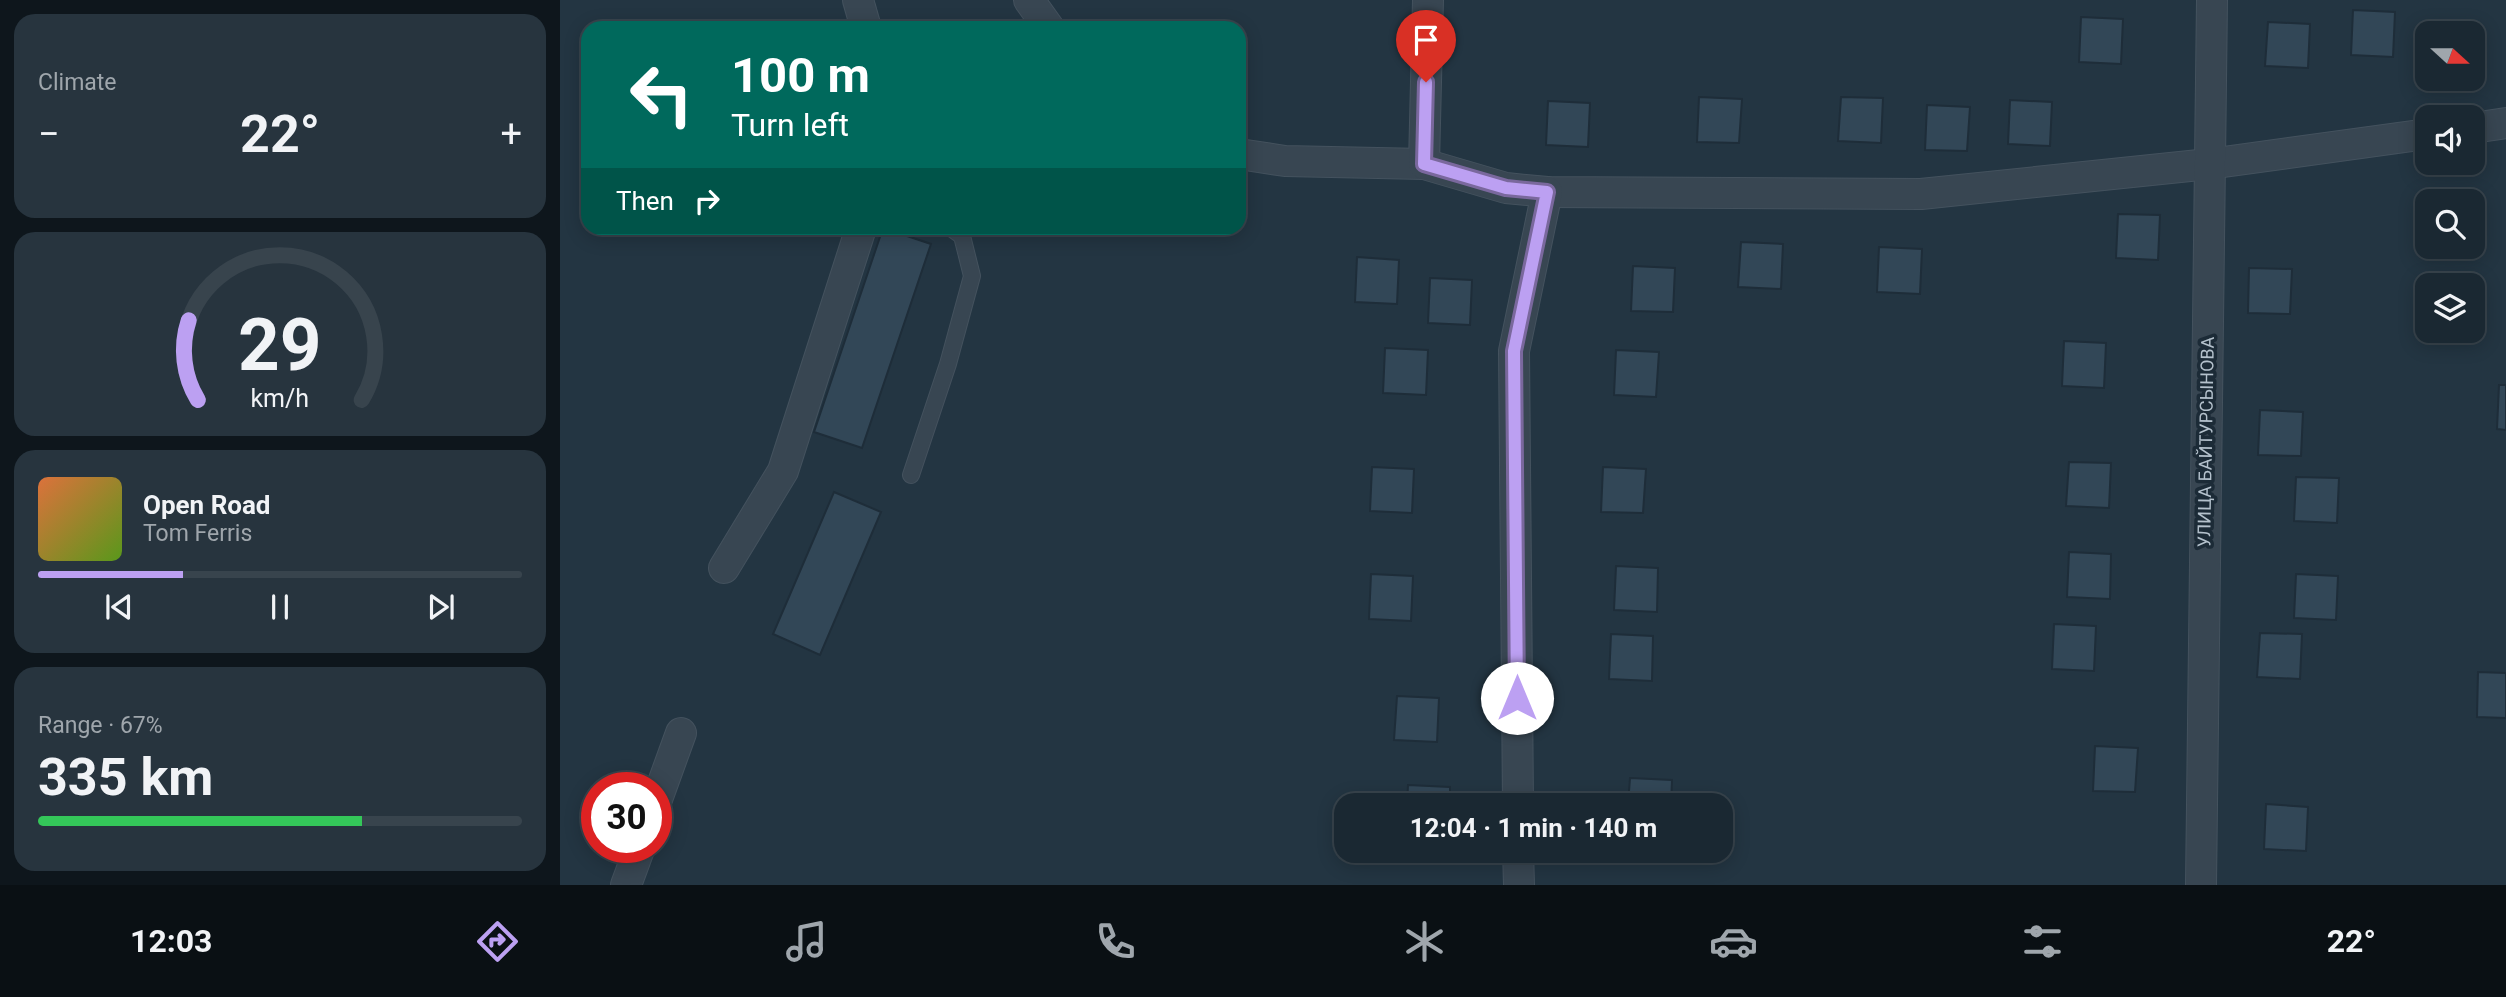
<!DOCTYPE html>
<meta charset="utf-8">
<style>
:root{--surface:#1a2832;--page:#27343e;--text:#f1f3f6;--muted:#9fa6ac;--line:#38444d;--accent:#bca0f2}
body{margin:0;font-family:Roboto,sans-serif;background:var(--page);color:var(--text);height:100vh;display:flex;flex-direction:column;font-size:26px;white-space:nowrap}
*{box-sizing:border-box;margin:0}
p{font-size:23px;color:var(--muted)}
.icon{flex:none;width:38px;height:38px;fill:none;stroke:currentColor;stroke-width:2;stroke-linecap:round;stroke-linejoin:round}
.map{position:relative;flex:1;overflow:hidden}
.side{display:flex;flex-direction:column;gap:14px;padding:14px;background:#0e161c;width:560px}
.side>*{flex:none}
.hud{position:absolute;left:21px;top:21px;width:665px;height:214px;border-radius:21px;box-shadow:0 4px 18px #0003,0 0 0 2px var(--line);background:#00695c;color:#fff;overflow:hidden}
.needle{width:46px;rotate:111deg}
.buttons{position:absolute;left:1855px;top:21px;display:grid;gap:14px}
.buttons a{display:grid;place-items:center;width:70px;height:70px;border-radius:14px;background:var(--surface);box-shadow:0 4px 18px #0003,0 0 0 2px var(--line);font-size:35px}
.speed{position:absolute;left:21px;top:772px;display:flex;gap:14px;font-size:35px;font-weight:700;text-align:center}
.speed>*{display:grid;place-content:center;width:91px;height:91px;border-radius:50%;background:var(--surface);box-shadow:0 4px 18px #0003,0 0 0 2px var(--line);line-height:1}
.speed .limit{border:10px solid #d22;background:#fff;color:#111}
.pin{position:absolute;display:grid;place-items:center;width:60px;height:60px;color:#fff;margin:-72px -30px;border-radius:50% 50% 50% 0;rotate:-45deg;box-shadow:0 0 7px #0007}
.pin .icon{rotate:45deg}
.me{position:absolute;width:77px;margin:-38px;rotate:0deg;stroke-linejoin:round;filter:drop-shadow(0 0 5px #0008)}
.turn{display:flex;align-items:center;gap:24px;height:147px;padding:0 35px;font-size:32px}
.turn .icon{width:91px;height:91px;stroke-width:2.5}
.turn b{display:block;font-size:49px;line-height:60px}
.then{display:flex;align-items:center;height:66px;padding:0 35px;background:#0003;gap:14px;font-size:26px}
.big{font-size:52px;font-weight:700;line-height:1.1}
.side .card{flex:1;display:flex;flex-direction:column;justify-content:center;gap:10px;min-width:0;padding:0 24px;border-radius:21px;background:var(--page)}
.side .dial{align-items:center;gap:0}
.dial svg{height:182px;overflow:visible;fill:none;stroke:var(--line);stroke-width:7;stroke-linecap:round;text-anchor:middle}
.dial text{fill:var(--text);stroke:none}
.song{display:flex;align-items:center;gap:21px}
.cover{width:84px;height:84px;border-radius:10px;background:linear-gradient(135deg,hsl(20 70% 55%),hsl(90 70% 35%))}
.played{height:7px;border-radius:4px;background:linear-gradient(90deg,var(--accent) 30%,var(--line) 30%)}
.keys{display:flex;justify-content:space-around;direction:ltr}
.heat{display:flex;justify-content:space-between;align-items:center;font-size:38px;direction:ltr}
.charge{height:10px;border-radius:5px;background:linear-gradient(90deg,#34c759 67%,var(--line) 0)}
.trip{position:absolute;left:774px;top:793px;width:399px;height:70px;border-radius:21px;background:var(--surface);box-shadow:0 4px 18px #0003,0 0 0 2px var(--line);font-weight:700;line-height:70px;text-align:center}
.tab-bar{display:flex;height:112px;justify-content:space-around;align-items:center;background:#0a1014;color:var(--muted)}
.tab-bar .icon{width:49px;height:49px}
.tab-bar .current{color:var(--accent)}
.tab-bar b{font-size:32px;color:var(--text)}
main{display:flex;flex:1;min-height:0}
.map>svg:first-child{display:block}
.building{fill:#324757;stroke:#1e2d39;stroke-width:2}
.lines{fill:none;stroke-linecap:round;stroke-linejoin:round}
.lane-casing{stroke:#44525e;stroke-width:18}
.street-casing{stroke:#44525e;stroke-width:32}
.lane{stroke:#384652;stroke-width:16}
.street{stroke:#384652;stroke-width:30}
.route-casing{stroke:#7a689d;stroke-width:18}
.route{stroke:#bca0f2;stroke-width:12}
.labels{text-anchor:middle;stroke-width:7;stroke-linejoin:round;paint-order:stroke}
.street-label{font-size:18px;fill:#b4c1cc;stroke:#1c2b37}
</style>
<main>
<section class="side">
<div class="card"><p>Climate</p>
<div class="heat"><a>−</a><b class="big">22°</b><a>+</a></div>
</div>
<div class="card dial"><svg viewBox="0 0 100 80">
<path d="M14 69A42 42 0 1 1 86 69"/>
<path d="M14 69A42 42 0 0 1 10 34" stroke="#bca0f2"/>
<text x="50" y="56" font-size="32" font-weight="700">29</text>
<text x="50" y="72" font-size="11">km/h</text>
</svg></div>
<div class="card">
<div class="song"><i class="cover"></i><div><b>Open Road</b><p>Tom Ferris</p></div></div>
<div class="played"></div>
<div class="keys"><svg class="icon" aria-label="previous" viewBox="0 0 24 24"><path d="M18 5L8 12l10 7zM5 5v14"/></svg><svg class="icon" aria-label="pause" viewBox="0 0 24 24"><path d="M8 5v14M16 5v14"/></svg><svg class="icon" aria-label="next" viewBox="0 0 24 24"><path d="M6 5l10 7-10 7zM19 5v14"/></svg></div>
</div>
<div class="card"><p>Range · 67%</p><b class="big">335 km</b><div class="charge"></div></div>
</section>
<div class="map">
<svg width="1946" height="885" viewBox="0 0 1946 885">
<rect width="100%" height="100%" fill="#233542"/>
<g class="building">
<path d="M1793,10L1835,12L1833,57L1791,55Z"/>
<path d="M1521,17L1563,19L1561,64L1519,62Z"/>
<path d="M1708,22L1750,24L1748,68L1705,66Z"/>
<path d="M1875,26L1918,28L1915,72H1913V33H1875Z"/>
<path d="M1139,97L1182,99L1179,143L1137,142Z"/>
<path d="M1281,97L1323,98L1321,143L1278,141Z"/>
<path d="M1450,100L1492,102L1490,146L1448,144Z"/>
<path d="M988,101L1030,103L1028,147L986,145Z"/>
<path d="M1367,105L1410,107L1407,151L1365,150Z"/>
<path d="M1558,214L1600,215L1598,260L1556,258Z"/>
<path d="M323,228L371,244L302,448L254,432Z"/>
<path d="M1181,242L1223,244L1221,289L1178,287Z"/>
<path d="M1319,247L1362,249L1360,294L1317,292Z"/>
<path d="M797,257L839,260L837,304L795,302Z"/>
<path d="M1073,266L1115,268L1113,312L1071,311Z"/>
<path d="M1689,268L1732,269L1730,314L1688,313Z"/>
<path d="M870,278L912,280L910,325L868,323Z"/>
<path d="M1504,341L1546,343L1544,388L1502,386Z"/>
<path d="M825,348L868,350L866,395L823,393Z"/>
<path d="M1056,350L1099,352L1096,397L1054,395Z"/>
<path d="M1939,385H1946V430L1937,429Z"/>
<path d="M1700,410L1743,412L1741,456L1698,455Z"/>
<path d="M1509,462L1551,463L1549,508L1506,506Z"/>
<path d="M812,467L854,469L852,513L810,511Z"/>
<path d="M1043,467L1086,469L1083,513L1041,512Z"/>
<path d="M1736,477L1779,478L1777,523L1734,521Z"/>
<path d="M274,492L321,512L260,655L213,634Z"/>
<path d="M1509,552L1551,554L1550,599L1507,597Z"/>
<path d="M1056,566L1098,568L1097,612L1054,610Z"/>
<path d="M811,574L853,576L851,621L809,619Z"/>
<path d="M1736,574L1778,576L1776,620L1734,618Z"/>
<path d="M1494,624L1536,626L1534,671L1492,669Z"/>
<path d="M1700,633L1742,634L1740,679L1697,677Z"/>
<path d="M1051,634L1093,636L1092,681L1049,679Z"/>
<path d="M1918,672L1946,673V718L1917,717Z"/>
<path d="M837,696L879,698L877,742L834,740Z"/>
<path d="M1535,746L1578,748L1575,792L1533,791Z"/>
<path d="M1070,778L1112,780L1111,805H1068Z"/>
<path d="M848,785L890,787V805H847Z"/>
<path d="M1706,804L1748,807L1746,851L1704,849Z"/>
</g>
<g class="lines">
<g class="lane-casing">
<path id="lane" d="M351,475L388,364L412,276L402,236L391,228"/>
</g>
<g class="street-casing">
<g id="street">
<path d="M298,0L306,28"/>
<path d="M469,0L489,28"/>
<path d="M1913,128L1946,123"/>
<path d="M679,154L725,161L864,164L946,188L987,192L1361,194L1649,164L1867,134"/>
<path d="M864,164L868,0"/>
<path d="M164,568L223,471L301,228"/>
<path d="M96,802L121,733"/>
<path d="M958,805L954,351L987,192"/>
<path d="M958,850L959,885"/>
<path d="M66,885L80,847"/>
<path d="M1641,885L1652,0"/>
</g>
</g>
<use href="#lane" class="lane"/>
<use href="#street" class="street"/>
</g>
<g class="lines">
<g class="route-casing">
<path id="route" d="M866,82L864,164L946,188L987,192L954,351L957,698"/>
</g>
<use href="#route" class="route"/>
</g>
<g class="labels">
<g class="street-label">
<text transform="translate(1646 442) rotate(-89)" y="6">УЛИЦА БАЙТУРСЫНОВА</text>
</g>
</g>
</svg>
<div class="buttons">
<a><svg class="needle" viewBox="-14 -14 28 28"><path d="M0-13l5 13h-10z" fill="#e53935"/><path d="M0 13l5-13h-10z" fill="#9fa6ac"/></svg></a>
<a><svg class="icon" aria-label="sound" viewBox="0 0 24 24"><path d="M4 9h4l5-4v14l-5-4H4zM17 9q2 3 0 6"/></svg></a>
<a><svg class="icon" aria-label="search" viewBox="0 0 24 24"><circle cx="10" cy="10" r="6"/><path d="M15 15l6 6"/></svg></a>
<a><svg class="icon" aria-label="layers" viewBox="0 0 24 24"><path d="M12 4l9 5-9 5-9-5zM3 14l9 5 9-5"/></svg></a>
</div>
<div class="speed"><div class="limit">30</div></div>
<div class="pin" style="left:866px;top:82px;background:#d93025"><svg class="icon" aria-label="arrive" viewBox="0 0 24 24"><path d="M6 21V4h12l-3 4 3 4H6"/></svg></div>
<svg class="me" style="left:957px;top:698px" viewBox="-20 -20 40 40"><circle r="19" fill="#fff"/><path d="M0-13L10 11 0 6-10 11z" fill="#bca0f2"/></svg>
<div class="trip">12:04 · 1 min · 140 m</div>
<div class="hud">
<div class="turn"><svg class="icon" aria-label="left" viewBox="0 0 24 24"><path d="M17 20v-9H6M10 6l-5 5 5 5"/></svg><div><b>100 m</b>Turn left</div></div>
<div class="then">Then<svg class="icon" aria-label="right" viewBox="0 0 24 24"><path d="M7 20v-9h11M14 6l5 5-5 5"/></svg></div>
</div>
</div>
</main>
<nav class="tab-bar">
<b>12:03</b>
<svg class="icon current" aria-label="directions" viewBox="0 0 24 24"><path d="M12 3l9 9-9 9-9-9zM9 14v-3h6M13 9l2 2-2 2"/></svg>
<svg class="icon" aria-label="music" viewBox="0 0 24 24"><path d="M9 18V5l10-2v13"/><circle cx="6" cy="18" r="3"/><circle cx="16" cy="16" r="3"/></svg>
<svg class="icon" aria-label="phone" viewBox="0 0 24 24"><path d="M5 4h4l2 5-3 2q2 4 5 5l2-3 5 2v4C11 20 4 13 5 4z"/></svg>
<svg class="icon" aria-label="climate" viewBox="0 0 24 24"><path d="M12 3v18M4 7l16 10M4 17L20 7"/></svg>
<svg class="icon" aria-label="car" viewBox="0 0 24 24"><path d="M5 17H2v-5l4-1 3-4h7l3 4 3 1v5h-3M9 17h6M6 11h13"/><circle cx="7" cy="17" r="2"/><circle cx="17" cy="17" r="2"/></svg>
<svg class="icon" aria-label="filters" viewBox="0 0 24 24"><path d="M4 7h16M4 17h16"/><circle cx="9" cy="7" r="2"/><circle cx="15" cy="17" r="2"/></svg>
<b>22°</b>
</nav>
